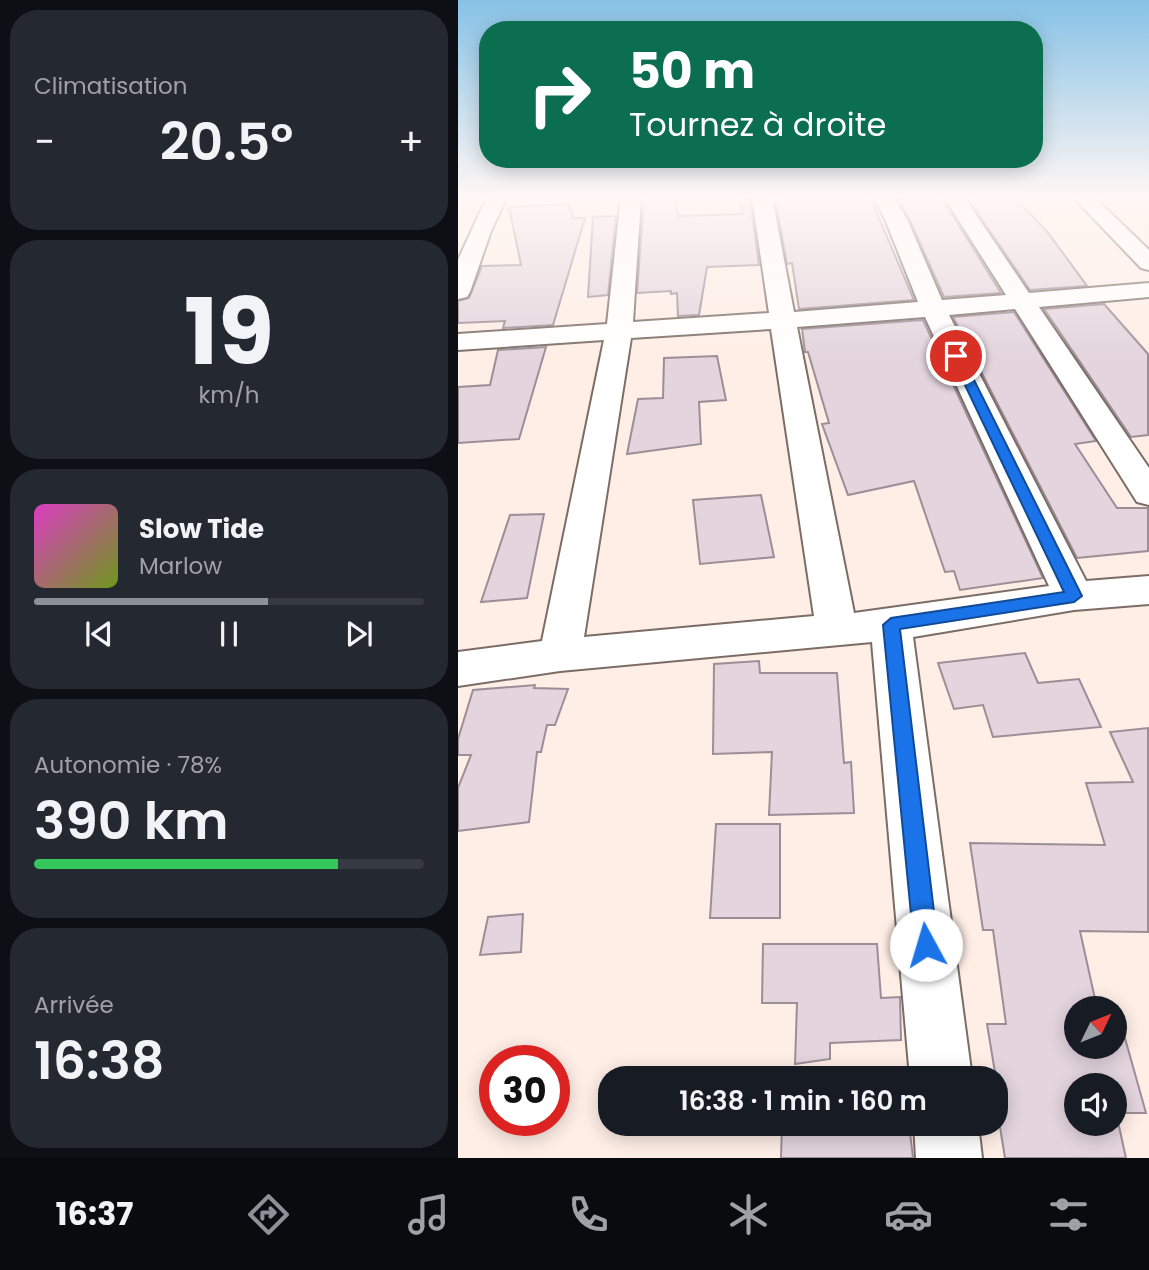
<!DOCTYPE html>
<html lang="fr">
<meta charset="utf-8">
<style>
:root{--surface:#171b24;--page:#242831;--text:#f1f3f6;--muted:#9ea1a6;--line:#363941;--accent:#8c9099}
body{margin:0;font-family:Poppins,sans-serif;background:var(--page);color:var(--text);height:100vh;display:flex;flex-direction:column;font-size:26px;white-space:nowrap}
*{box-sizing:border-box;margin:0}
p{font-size:23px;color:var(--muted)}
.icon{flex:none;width:38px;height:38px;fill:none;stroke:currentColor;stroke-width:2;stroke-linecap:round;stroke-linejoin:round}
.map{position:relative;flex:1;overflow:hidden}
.panel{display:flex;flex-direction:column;gap:10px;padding:10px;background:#0d0f14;width:458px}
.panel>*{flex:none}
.banner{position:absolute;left:21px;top:21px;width:564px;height:147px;border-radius:28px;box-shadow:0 4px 18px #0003;background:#0b6e4f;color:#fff;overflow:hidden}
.needle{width:46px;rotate:47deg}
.tools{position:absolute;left:606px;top:996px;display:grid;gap:14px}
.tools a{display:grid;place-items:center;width:63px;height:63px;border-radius:50%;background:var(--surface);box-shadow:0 4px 18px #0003;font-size:35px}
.speed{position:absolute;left:21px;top:1045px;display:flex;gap:14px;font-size:35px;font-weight:700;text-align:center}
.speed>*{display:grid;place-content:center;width:91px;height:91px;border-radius:50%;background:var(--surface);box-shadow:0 4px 18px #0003;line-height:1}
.speed .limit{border:10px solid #d22;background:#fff;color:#111}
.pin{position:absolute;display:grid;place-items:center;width:60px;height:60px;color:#fff;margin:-30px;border:4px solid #fff;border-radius:50%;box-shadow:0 2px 7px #0007}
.me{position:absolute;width:77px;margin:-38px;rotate:354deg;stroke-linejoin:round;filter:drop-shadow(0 0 5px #0008)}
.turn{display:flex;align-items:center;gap:24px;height:147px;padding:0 35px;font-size:32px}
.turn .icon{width:91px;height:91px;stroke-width:2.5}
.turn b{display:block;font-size:49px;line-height:60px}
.big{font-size:52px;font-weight:600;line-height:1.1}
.panel .tile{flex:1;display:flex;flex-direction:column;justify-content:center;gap:10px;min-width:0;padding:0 24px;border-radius:28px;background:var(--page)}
.panel .dial{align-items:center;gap:0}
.dial b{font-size:91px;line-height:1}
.song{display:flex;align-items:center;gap:21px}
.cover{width:84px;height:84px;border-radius:10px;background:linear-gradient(135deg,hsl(310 70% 55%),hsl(80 70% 35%))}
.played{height:7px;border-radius:4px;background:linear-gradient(90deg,var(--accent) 60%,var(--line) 60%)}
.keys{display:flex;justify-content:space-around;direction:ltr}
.heat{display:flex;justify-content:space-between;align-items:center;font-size:38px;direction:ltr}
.charge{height:10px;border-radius:5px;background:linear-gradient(90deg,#34c759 78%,var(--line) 0)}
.trip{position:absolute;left:140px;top:1066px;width:410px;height:70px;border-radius:28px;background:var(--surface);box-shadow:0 4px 18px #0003;font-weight:600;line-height:70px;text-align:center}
.tabs{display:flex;height:112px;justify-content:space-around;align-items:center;background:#090b0e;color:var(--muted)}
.tabs .icon{width:49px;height:49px}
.tabs .on{color:var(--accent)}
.tabs b{font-size:32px;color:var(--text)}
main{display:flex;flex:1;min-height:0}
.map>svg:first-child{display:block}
.building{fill:#e3d4dd;stroke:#9c8e97;stroke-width:2;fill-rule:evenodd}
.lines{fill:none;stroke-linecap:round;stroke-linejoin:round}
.minor-casing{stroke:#7b6d66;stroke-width:4}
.minor{fill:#fff;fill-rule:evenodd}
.route{fill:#1a73e8;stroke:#114b97;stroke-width:2}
</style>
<main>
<section class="panel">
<div class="tile"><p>Climatisation</p>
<div class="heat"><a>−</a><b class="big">20.5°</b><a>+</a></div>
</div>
<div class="tile dial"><b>19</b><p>km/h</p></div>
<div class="tile">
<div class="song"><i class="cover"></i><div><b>Slow Tide</b><p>Marlow</p></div></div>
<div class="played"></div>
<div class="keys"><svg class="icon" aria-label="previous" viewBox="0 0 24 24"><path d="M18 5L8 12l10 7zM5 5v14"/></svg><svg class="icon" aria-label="pause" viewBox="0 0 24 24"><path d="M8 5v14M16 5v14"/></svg><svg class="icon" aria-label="next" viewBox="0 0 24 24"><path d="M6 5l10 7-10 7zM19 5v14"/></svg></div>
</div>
<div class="tile"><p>Autonomie · 78%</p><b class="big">390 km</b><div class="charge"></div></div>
<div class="tile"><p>Arrivée</p><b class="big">16:38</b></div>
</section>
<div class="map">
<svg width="691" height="1158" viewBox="0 0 691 1158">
<rect width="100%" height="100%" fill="#feeee6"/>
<g class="building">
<path d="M186,197H216L220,216L285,214L281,199H292L301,265L249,267L241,315L220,316L219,293L213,294V291L179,293Z"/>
<path d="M412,197L456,300L341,309L334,263L329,264L317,198Z"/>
<path d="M438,197H483L543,293L486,297L451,218Z"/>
<path d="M509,197H557L591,234L629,286L572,290Z"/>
<path d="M111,204L115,218H127L95,325L45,328L47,321L0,323V301L11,298L24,266L63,265L51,207Z"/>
<path d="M158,216L150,295L130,297L135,217Z"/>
<path d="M646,304L690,354V435L673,437L586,309Z"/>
<path d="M556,312L638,441L617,444L659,508H690V551L619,558L495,317Z"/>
<path d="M465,320L585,578L502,590L496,571L487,572L456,481L390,495L364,424L371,423L350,352H347L344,329Z"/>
<path d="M88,347L61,439L0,443V387L32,385L40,350Z"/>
<path d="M259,356L268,400L241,402L243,444L169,454L180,399L205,398L206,358Z"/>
<path d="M303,495L316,557L242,564L235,500Z"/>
<path d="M86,514L69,598L23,602L52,515Z"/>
<path d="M567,653L580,683L621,679L643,727L535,737L525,705L496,709L480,663Z"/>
<path d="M301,661L302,673H379L386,763L393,762L396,813L311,815L314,752L255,754L256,664Z"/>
<path d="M77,685L76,688L110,689L97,725H89L83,752H79L71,822L0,831V788L13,755H0V739L15,690Z"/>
<path d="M690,728V932L622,931L639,1008H618V1046H656V1024H663L688,1113H658L668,1158H547L541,1121H545L529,1024H548L535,930H525L512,843L647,845L628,783L675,782L652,732ZM618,1085H656V1124H618Z"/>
<path d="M258,824H322V918H252Z"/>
<path d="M65,914L63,952L22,955L30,917Z"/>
<path d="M305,944H419L423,998L442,997L443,1040L372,1043V1059L337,1064L339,1003H304Z"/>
<path d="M324,1124H451L455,1158H323Z"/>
</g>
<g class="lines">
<g class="minor-casing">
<g id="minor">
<path d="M29,197H49L33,231L12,292L9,297L0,299V260Z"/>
<path d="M163,197H183L175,322L311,313L294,197H314L336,312L460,302L427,219L415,197H435L449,219L484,300L548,295L486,197H506L571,293L691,283V297L581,307L691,468V505L679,502L557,309L491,315L628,581L691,576V604L616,610L455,637L514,1078H452L414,642L102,671L0,686V652L84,641L146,340L0,350V334L149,324ZM467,317L591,586L396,613L339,327ZM313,329L356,616L126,637L173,338Z"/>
<path d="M615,197H636L691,250V270L683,268Z"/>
<path d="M456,1124H520L524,1158H458Z"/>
</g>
</g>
<use href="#minor" class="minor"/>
</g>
<linearGradient id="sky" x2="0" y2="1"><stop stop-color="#86c2e6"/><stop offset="0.55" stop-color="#fff7f4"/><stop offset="1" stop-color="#fff7f4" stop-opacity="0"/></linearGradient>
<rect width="691" height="359" fill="url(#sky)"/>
<path class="route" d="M494,353L504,356L624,596L616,602L442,629L480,945L476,953L468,956L460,953L456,945L425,625L433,618L606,592L493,356Z"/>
</svg>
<div class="tools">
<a><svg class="needle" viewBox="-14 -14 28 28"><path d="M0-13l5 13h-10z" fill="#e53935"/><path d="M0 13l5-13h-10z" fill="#9ea1a6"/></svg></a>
<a><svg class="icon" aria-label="sound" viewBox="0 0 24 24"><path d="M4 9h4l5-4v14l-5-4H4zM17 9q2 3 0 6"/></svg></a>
</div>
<div class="speed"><div class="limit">30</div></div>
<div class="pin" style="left:498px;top:356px;background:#d93025"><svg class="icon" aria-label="arrive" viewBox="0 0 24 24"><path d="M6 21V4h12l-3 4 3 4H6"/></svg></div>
<svg class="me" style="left:468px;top:945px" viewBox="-20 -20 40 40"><circle r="19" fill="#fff"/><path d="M0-13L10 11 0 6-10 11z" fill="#1a73e8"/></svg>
<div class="trip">16:38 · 1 min · 160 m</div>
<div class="banner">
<div class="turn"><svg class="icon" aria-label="right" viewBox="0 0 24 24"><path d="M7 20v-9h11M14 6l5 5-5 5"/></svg><div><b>50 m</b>Tournez à droite</div></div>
</div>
</div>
</main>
<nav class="tabs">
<b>16:37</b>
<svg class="icon on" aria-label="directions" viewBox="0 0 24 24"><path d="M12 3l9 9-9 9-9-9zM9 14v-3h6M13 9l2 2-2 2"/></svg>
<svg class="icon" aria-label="music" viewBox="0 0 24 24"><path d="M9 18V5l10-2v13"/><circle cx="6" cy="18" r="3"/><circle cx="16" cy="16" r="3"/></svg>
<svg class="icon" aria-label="phone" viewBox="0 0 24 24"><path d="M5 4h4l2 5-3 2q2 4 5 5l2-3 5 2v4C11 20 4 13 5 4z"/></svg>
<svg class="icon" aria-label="climate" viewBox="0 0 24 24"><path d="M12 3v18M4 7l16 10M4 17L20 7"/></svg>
<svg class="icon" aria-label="car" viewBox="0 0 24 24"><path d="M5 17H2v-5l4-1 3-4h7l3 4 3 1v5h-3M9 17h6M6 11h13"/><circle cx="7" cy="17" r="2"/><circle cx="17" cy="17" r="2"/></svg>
<svg class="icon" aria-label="filters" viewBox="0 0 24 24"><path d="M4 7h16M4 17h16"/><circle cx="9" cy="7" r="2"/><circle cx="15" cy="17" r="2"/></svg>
</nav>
